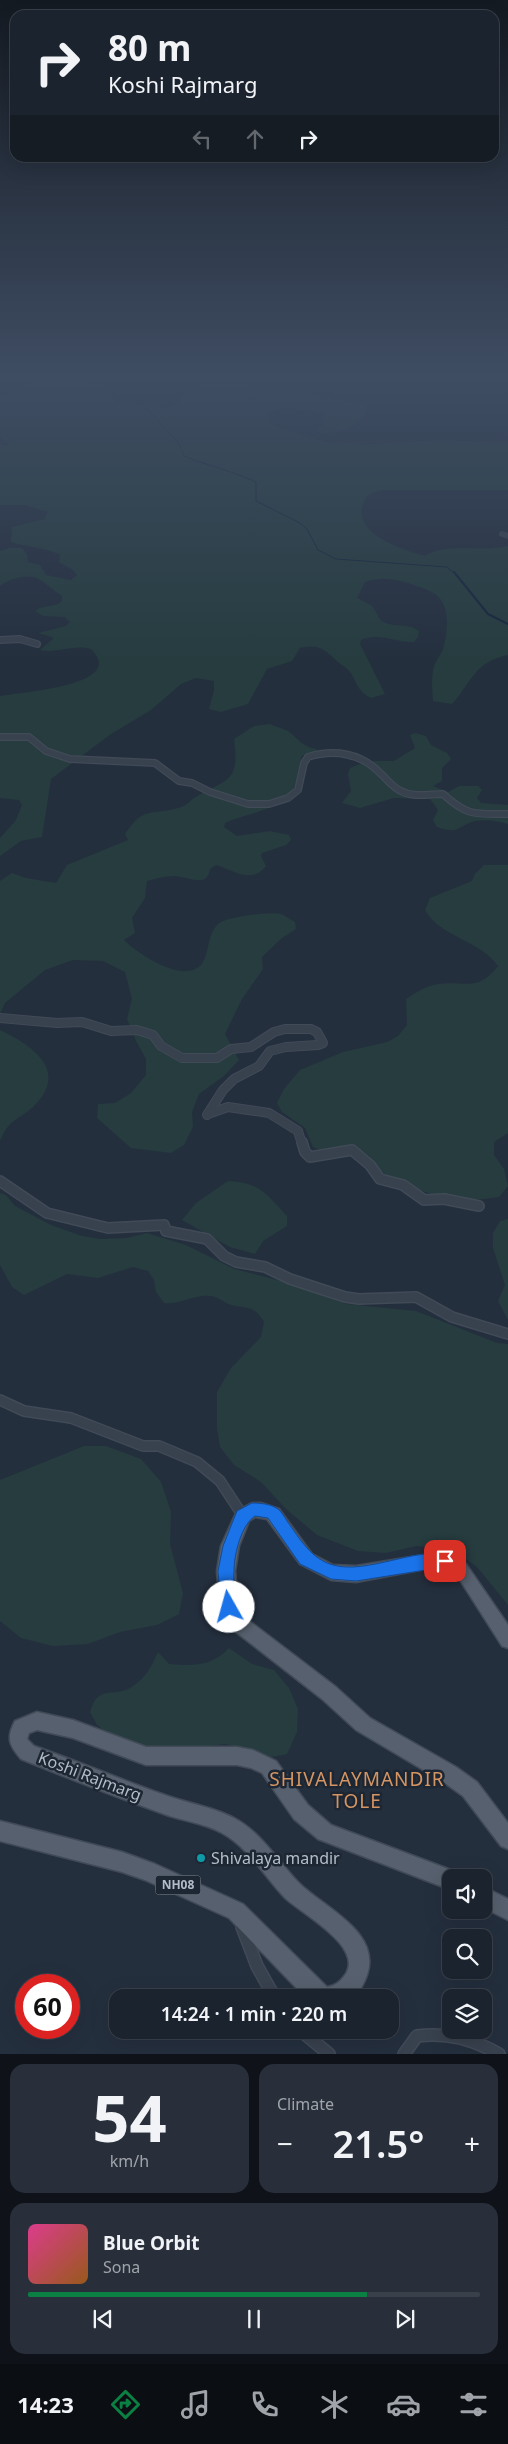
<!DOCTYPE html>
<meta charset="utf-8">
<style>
:root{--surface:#1b232e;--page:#282f3a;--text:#f1f3f6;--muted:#a0a4aa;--line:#39404a;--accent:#0b8043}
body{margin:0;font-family:"Noto Sans",sans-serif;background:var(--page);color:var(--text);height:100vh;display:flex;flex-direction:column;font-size:19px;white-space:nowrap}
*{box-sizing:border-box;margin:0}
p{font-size:16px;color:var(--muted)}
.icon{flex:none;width:28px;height:28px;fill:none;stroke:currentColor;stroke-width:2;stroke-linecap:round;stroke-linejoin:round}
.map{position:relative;height:2054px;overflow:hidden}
.panel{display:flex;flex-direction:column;gap:10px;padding:10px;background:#0f1319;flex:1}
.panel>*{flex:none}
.hud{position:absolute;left:10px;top:10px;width:489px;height:152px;border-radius:15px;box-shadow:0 5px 20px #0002,0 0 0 1px var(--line);background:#1b232e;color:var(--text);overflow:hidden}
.fabs{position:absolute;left:442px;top:1869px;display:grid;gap:10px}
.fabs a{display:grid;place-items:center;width:50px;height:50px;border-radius:10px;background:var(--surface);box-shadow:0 5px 20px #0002,0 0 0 1px var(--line);font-size:25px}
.speed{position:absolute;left:15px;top:1974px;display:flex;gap:10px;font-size:25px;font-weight:700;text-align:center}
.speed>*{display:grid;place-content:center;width:65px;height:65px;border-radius:50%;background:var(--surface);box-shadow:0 5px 20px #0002,0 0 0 1px var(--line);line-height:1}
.speed .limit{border:8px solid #d22;background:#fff;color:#111}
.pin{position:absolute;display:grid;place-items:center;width:42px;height:42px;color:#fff;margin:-21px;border-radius:10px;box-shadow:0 2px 8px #0006}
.me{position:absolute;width:55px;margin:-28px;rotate:353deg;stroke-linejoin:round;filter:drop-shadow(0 0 4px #0008)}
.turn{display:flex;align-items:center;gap:18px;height:105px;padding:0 15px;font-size:22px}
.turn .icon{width:65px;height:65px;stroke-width:2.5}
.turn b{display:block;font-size:35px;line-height:42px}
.lanes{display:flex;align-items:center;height:48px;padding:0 15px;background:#0003;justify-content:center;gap:25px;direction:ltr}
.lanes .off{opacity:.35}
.big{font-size:38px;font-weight:600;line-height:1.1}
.panel .widget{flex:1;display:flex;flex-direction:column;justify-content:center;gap:8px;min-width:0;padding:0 18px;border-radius:15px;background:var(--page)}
.panel .dial{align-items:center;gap:0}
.dial b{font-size:65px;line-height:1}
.song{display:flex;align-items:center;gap:15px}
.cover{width:60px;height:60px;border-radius:8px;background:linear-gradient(135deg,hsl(330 70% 55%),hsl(30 70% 35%))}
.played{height:5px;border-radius:2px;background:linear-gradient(90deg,var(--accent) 75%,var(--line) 75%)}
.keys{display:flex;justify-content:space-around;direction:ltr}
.heat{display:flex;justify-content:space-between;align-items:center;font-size:28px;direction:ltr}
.panel .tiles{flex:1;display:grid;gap:10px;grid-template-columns:1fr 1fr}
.widget:last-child{grid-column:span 2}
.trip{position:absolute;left:109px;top:1989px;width:290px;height:50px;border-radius:15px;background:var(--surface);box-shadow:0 5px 20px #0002,0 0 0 1px var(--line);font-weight:600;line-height:50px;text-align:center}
.dock{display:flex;height:80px;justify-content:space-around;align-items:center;background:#0b0e12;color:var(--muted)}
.dock .icon{width:35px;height:35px}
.dock .selected{color:var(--accent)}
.dock b{font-size:22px;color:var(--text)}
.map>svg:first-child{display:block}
.green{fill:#263c3f}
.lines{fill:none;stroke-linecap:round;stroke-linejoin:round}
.stream-far1{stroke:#17263c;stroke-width:1}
.stream{stroke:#17263c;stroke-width:2}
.minor-far4-casing{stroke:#414a57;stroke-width:5.5}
.minor-far3-casing{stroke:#414a57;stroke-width:8}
.minor-far2-casing{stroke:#414a57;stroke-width:10}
.minor-far1-casing{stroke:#414a57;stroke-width:12}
.minor-casing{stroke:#414a57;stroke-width:14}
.primary-casing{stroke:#414a57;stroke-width:3}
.minor-far4{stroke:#38414e;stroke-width:4.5}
.minor-far3{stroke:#38414e;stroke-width:5.5}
.minor-far2{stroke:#38414e;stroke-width:8}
.minor-far1{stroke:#38414e;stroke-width:9}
.minor{stroke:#38414e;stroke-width:11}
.primary{fill:#56606e;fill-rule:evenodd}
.route{fill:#1a73e8;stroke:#114b97}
.culture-dot{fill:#0f9aa8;stroke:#1d2633;stroke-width:2}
.labels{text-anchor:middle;stroke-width:5;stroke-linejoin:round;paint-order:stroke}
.shield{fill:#1d2633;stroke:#878f9c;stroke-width:1}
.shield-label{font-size:12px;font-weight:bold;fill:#b4bcc9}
.near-street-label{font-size:16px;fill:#b4bcc9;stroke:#1d2633}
.near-poi-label{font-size:16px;fill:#b4bcc9;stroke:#1d2633;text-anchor:start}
.near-quarter-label{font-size:19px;letter-spacing:1px;fill:#d59563;stroke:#1d2633}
</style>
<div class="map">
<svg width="508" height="2054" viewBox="0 0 508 2054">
<rect width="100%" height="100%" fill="#242f3e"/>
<g class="green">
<path d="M29,374H72L99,384L120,403L166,408L177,404L185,394L198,385L208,382L237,383L264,393L309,395L364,404L368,409C358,428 342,432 323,434L316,430L322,425L325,414C312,411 272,401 267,418L270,423L279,428L327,442L373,444L439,440L508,443V490H382C370,493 364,496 362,509C358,536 404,550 425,556C448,542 482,553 508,546V655C474,662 472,682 452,704L433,701C432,689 431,678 434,666C436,660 441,655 443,649C447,635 450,613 441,600C436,592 423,588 414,585C397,579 382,576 365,582L357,598C362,601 368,603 372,606C377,611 377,619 384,622C395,628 407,622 419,631L418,637L414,642C395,643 380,632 361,640L360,644L385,694L371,698C359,692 358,686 352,675C349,669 343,666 338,662C324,649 320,644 300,648L292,661L267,669L248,704L221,712L209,709L214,690V681L196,678L181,684L151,710L111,734L51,779L42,837L21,841L0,856V838L16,820L22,805L19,800L0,798V696C18,692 129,686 91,649C74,644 57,654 40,650L54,638L38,633L66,626L70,622L65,617L43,616L35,611C44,604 55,608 62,601V596C54,591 47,584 39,579C28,573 9,579 0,586V551L9,548H22L27,555L28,562L40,565L46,575L71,580L77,575L73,570L59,562L60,555C52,549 23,546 11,542L12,527L44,519L48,512L24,505H0V445H9L0,437V397C16,393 24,390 29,374Z"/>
<path d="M270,724C276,727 287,729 292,734C302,744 304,746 319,750L302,756C299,765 298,781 294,787C281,811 247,813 225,823L224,827L237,836L270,831L289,835L291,840L286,845L262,853L261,856L266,866C252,885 233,870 216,865L210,869C208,889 186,876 174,876C166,876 155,879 147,881L145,898L132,918L135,933L124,940C138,954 190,989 204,960C209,949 208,934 218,924C225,917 272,911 281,914C286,916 291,920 295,922L296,929L282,938L262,957L263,969L242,999L225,1034L239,1060L224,1076L199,1094L192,1112L193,1127L184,1145L171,1153L131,1148L97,1118L98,1104L115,1103L131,1093L146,1075V1059L136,1041L127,1019L132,999L125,972L103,961L73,960L45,970L5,1003L0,1014V881L12,873L26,878L56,883L67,865L128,840L125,834C144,805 151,816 178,808C186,806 189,802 194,798C227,778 240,784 234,739L254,726Z"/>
<path d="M415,733L426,736L431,745L447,753L451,759L442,768V781L433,786L448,792L459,786H478L482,790L477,798L481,803L508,805V824C498,821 486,819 475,821C456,826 461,835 437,827L433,820L438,810L430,799L394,798L360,808L342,803L351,791L348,774L350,768L367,761H394L415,748L410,735Z"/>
<path d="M484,865H508V1133L494,1142V1155L504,1169L508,1186L499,1197C466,1203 437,1198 406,1185C400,1183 393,1181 388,1177C378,1170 373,1156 361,1151C347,1144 332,1156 313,1147L305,1128L282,1112L277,1103L284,1089L300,1070L343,1052L387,1042L398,1036L407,1025L406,999C417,992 425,986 438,984C466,980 477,993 498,966C480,940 440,937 425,910L430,898L472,881L475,874Z"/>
<path d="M0,1030C32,1045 70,1071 34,1106C17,1122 10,1117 0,1141Z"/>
<path d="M228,1181C262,1183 266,1194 287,1216V1226L263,1241L255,1254L230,1247L182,1220L196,1203Z"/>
<path d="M0,1193L6,1195L15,1206L51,1225L82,1236L100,1239L127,1238L147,1233L186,1245L234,1269L285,1282L346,1304L416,1311L497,1343L508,1344V1605L477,1567L452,1549L416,1546L386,1553L358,1551L317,1535L286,1509L261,1482L234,1465L220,1447L217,1428V1392L231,1368L261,1337L264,1322C253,1303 245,1310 228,1304C223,1301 216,1296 210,1296C195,1294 180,1305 164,1303L156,1292L154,1280L148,1271L133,1267L98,1278L67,1274L24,1295L12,1287L0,1265Z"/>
<path d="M508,1219V1320L498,1301L505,1285L493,1248V1233L500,1221Z"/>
<path d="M84,1446H106L141,1459L161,1482L171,1512L170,1544L183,1593L179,1614L157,1625L120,1632L88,1644L53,1646L21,1638L0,1621V1480Z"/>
<path d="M229,1648L252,1664L274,1670L289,1688L298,1709L297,1732L287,1754L272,1757L226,1744L162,1751L141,1748L113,1737L97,1725L90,1712C98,1684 112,1698 130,1688C145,1679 151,1668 158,1652L169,1664C192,1666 211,1667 229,1648Z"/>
</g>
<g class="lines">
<path class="stream-far1" d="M100,374L127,387L179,444L184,456C208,466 233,471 256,482V501L300,523L307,529L318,550L336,559L447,567L455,574"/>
<path class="stream" d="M454,572L488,614L508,624"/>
<g class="minor-far4-casing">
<path id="minor-far4" d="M502,534L508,536"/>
</g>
<g class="minor-far3-casing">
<g id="minor-far3">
<path d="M0,640L20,639L37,644"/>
<path d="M0,737H29L46,751L70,759L155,763L179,781L192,783L210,792L248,804H269L288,798L298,790L304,763L308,757C334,749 361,753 380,773C387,779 392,787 401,791C414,798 429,794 443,794C468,817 476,814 508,814"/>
</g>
</g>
<g class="minor-far2-casing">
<g id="minor-far2">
<path d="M0,1018L57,1023L82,1022L111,1031L137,1030L153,1035L161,1046L182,1058H217L231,1049L251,1047L274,1032L285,1029H311L317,1032L323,1043L318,1045L286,1047L270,1051L259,1066L234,1079L223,1090L207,1115"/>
<path d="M208,1114L228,1107L269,1113L298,1131L302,1144"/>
</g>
</g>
<g class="minor-far1-casing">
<g id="minor-far1">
<path d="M302,1142L305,1152L310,1157L352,1150L370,1165L380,1179L403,1185L424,1200L444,1199L479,1206"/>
<path d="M0,1181L47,1213L108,1228L164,1225L166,1231L207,1239L224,1256L236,1262L265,1267L290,1279L345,1297L359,1299L416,1297L452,1317L508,1334"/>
<path d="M0,1400L24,1411L71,1418L143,1446H159L197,1462L220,1481L243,1516"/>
</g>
</g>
<g class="minor-casing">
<g id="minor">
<path d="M242,1927L257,1966L275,1998"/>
<path d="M300,2030L329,2054"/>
<path d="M404,2054L417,2036C448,2032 472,2039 499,2054"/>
</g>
</g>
<g class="primary-casing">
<g id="primary">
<path d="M252,1503H261L279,1509L312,1554L333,1565L356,1566L430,1554H445L464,1561L508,1625V1648L502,1646L460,1580L452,1571L445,1568H430L356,1582L331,1580L300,1564L267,1519L255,1517L249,1521L239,1546L235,1571L238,1605L248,1620L336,1687L370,1718L456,1767L477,1782L508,1823V1849L501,1846L463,1796L442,1781L356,1730L322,1699L236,1632L220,1607L217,1571L221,1546L237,1511Z"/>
<path d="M37,1712L73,1720L146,1747H237L253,1750L276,1761L308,1805L331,1825L451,1870L458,1873L460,1878H451V1890L318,1839L294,1819L262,1773L251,1768L237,1765H146L73,1738L37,1730L29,1733L27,1739L34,1746C77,1761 119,1779 162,1794C185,1803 211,1806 234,1818C261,1832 277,1860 298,1882C322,1907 382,1931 367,1975C364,1984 360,1991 353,1998H306L229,1918L145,1880L122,1872L0,1841V1821L122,1852L155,1864L243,1904L327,1987C335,1986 340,1982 345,1975C365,1947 302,1914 285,1898C264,1876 249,1848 222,1833C204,1823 183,1821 164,1814C116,1797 68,1778 21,1759C9,1745 6,1738 15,1721Z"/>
<path d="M484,1887L508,1899V1920L484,1908Z"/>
</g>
</g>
<use href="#minor-far4" class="minor-far4"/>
<use href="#minor-far3" class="minor-far3"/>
<use href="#minor-far2" class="minor-far2"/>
<use href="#minor-far1" class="minor-far1"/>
<use href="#minor" class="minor"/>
<use href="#primary" class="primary"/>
</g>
<linearGradient id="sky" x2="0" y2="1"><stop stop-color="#141a22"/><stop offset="0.57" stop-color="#3f4d63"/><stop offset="1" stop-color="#3f4d63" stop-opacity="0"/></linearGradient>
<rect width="508" height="661" fill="url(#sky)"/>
<path class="route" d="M252,1503C260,1503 271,1504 278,1509C282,1512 285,1518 287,1521C300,1539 311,1559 333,1565C368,1575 419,1545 451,1556L453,1561L451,1566L356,1581L331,1579L300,1564L268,1518L255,1516C241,1525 234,1555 234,1571C233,1583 236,1596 237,1607L235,1612L229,1615L224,1612L221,1607L218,1571L223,1546L237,1511Z"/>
<circle class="culture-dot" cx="201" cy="1858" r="5"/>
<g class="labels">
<rect class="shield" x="155.5" y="1875.5" width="45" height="19" rx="4"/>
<g class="shield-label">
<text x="178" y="1889">NH08</text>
</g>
<g class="near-street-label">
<text transform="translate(90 1776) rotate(21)" y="6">Koshi Rajmarg</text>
</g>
<g class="near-poi-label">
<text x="211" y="1864">Shivalaya mandir</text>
</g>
<g class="near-quarter-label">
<text x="357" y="1786">SHIVALAYMANDIR<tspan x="357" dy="22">TOLE</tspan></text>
</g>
</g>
</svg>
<div class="fabs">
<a><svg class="icon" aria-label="sound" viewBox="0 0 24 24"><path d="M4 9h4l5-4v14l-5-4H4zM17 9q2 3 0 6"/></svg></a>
<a><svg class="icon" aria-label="search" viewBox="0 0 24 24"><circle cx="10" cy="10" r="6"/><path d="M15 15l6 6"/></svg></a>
<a><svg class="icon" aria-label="layers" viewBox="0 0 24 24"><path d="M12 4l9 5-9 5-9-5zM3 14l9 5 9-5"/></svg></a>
</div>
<div class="speed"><div class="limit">60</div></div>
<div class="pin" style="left:445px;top:1561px;background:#d93025"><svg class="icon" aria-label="arrive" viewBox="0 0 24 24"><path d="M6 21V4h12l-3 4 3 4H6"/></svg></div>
<svg class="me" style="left:229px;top:1607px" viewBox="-20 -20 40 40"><circle r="19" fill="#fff"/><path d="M0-13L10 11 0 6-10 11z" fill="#1a73e8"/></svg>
<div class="trip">14:24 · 1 min · 220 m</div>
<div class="hud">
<div class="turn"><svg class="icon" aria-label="right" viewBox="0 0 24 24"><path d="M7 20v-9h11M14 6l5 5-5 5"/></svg><div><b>80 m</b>Koshi Rajmarg</div></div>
<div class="lanes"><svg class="icon off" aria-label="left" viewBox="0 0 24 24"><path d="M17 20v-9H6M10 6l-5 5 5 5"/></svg><svg class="icon off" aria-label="ahead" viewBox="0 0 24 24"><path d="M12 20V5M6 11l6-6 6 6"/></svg><svg class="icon" aria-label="right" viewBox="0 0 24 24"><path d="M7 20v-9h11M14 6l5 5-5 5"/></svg></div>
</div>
</div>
<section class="panel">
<div class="tiles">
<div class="widget dial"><b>54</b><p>km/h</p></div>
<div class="widget"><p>Climate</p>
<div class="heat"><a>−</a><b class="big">21.5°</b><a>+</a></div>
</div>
<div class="widget">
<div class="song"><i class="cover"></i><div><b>Blue Orbit</b><p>Sona</p></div></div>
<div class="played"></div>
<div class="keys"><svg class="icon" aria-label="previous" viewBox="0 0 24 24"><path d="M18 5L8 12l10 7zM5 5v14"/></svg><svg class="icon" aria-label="pause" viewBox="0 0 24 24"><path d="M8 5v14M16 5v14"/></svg><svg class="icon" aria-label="next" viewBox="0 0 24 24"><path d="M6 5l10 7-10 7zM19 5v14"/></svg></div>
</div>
</div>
</section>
<nav class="dock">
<b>14:23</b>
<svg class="icon selected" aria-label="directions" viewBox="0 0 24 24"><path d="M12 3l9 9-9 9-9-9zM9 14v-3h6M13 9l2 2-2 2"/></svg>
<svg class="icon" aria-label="music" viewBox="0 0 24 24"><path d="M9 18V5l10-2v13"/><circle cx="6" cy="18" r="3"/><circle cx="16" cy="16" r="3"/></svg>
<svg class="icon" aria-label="phone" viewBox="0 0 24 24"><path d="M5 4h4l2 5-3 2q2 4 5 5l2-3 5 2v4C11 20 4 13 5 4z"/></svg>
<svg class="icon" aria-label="climate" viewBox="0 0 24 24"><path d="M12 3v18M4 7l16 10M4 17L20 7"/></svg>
<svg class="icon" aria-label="car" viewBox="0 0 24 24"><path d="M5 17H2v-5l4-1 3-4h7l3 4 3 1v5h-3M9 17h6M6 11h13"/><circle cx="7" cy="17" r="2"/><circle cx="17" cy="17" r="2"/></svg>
<svg class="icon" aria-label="filters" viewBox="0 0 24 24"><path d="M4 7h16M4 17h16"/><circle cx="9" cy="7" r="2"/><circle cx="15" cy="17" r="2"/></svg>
</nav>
